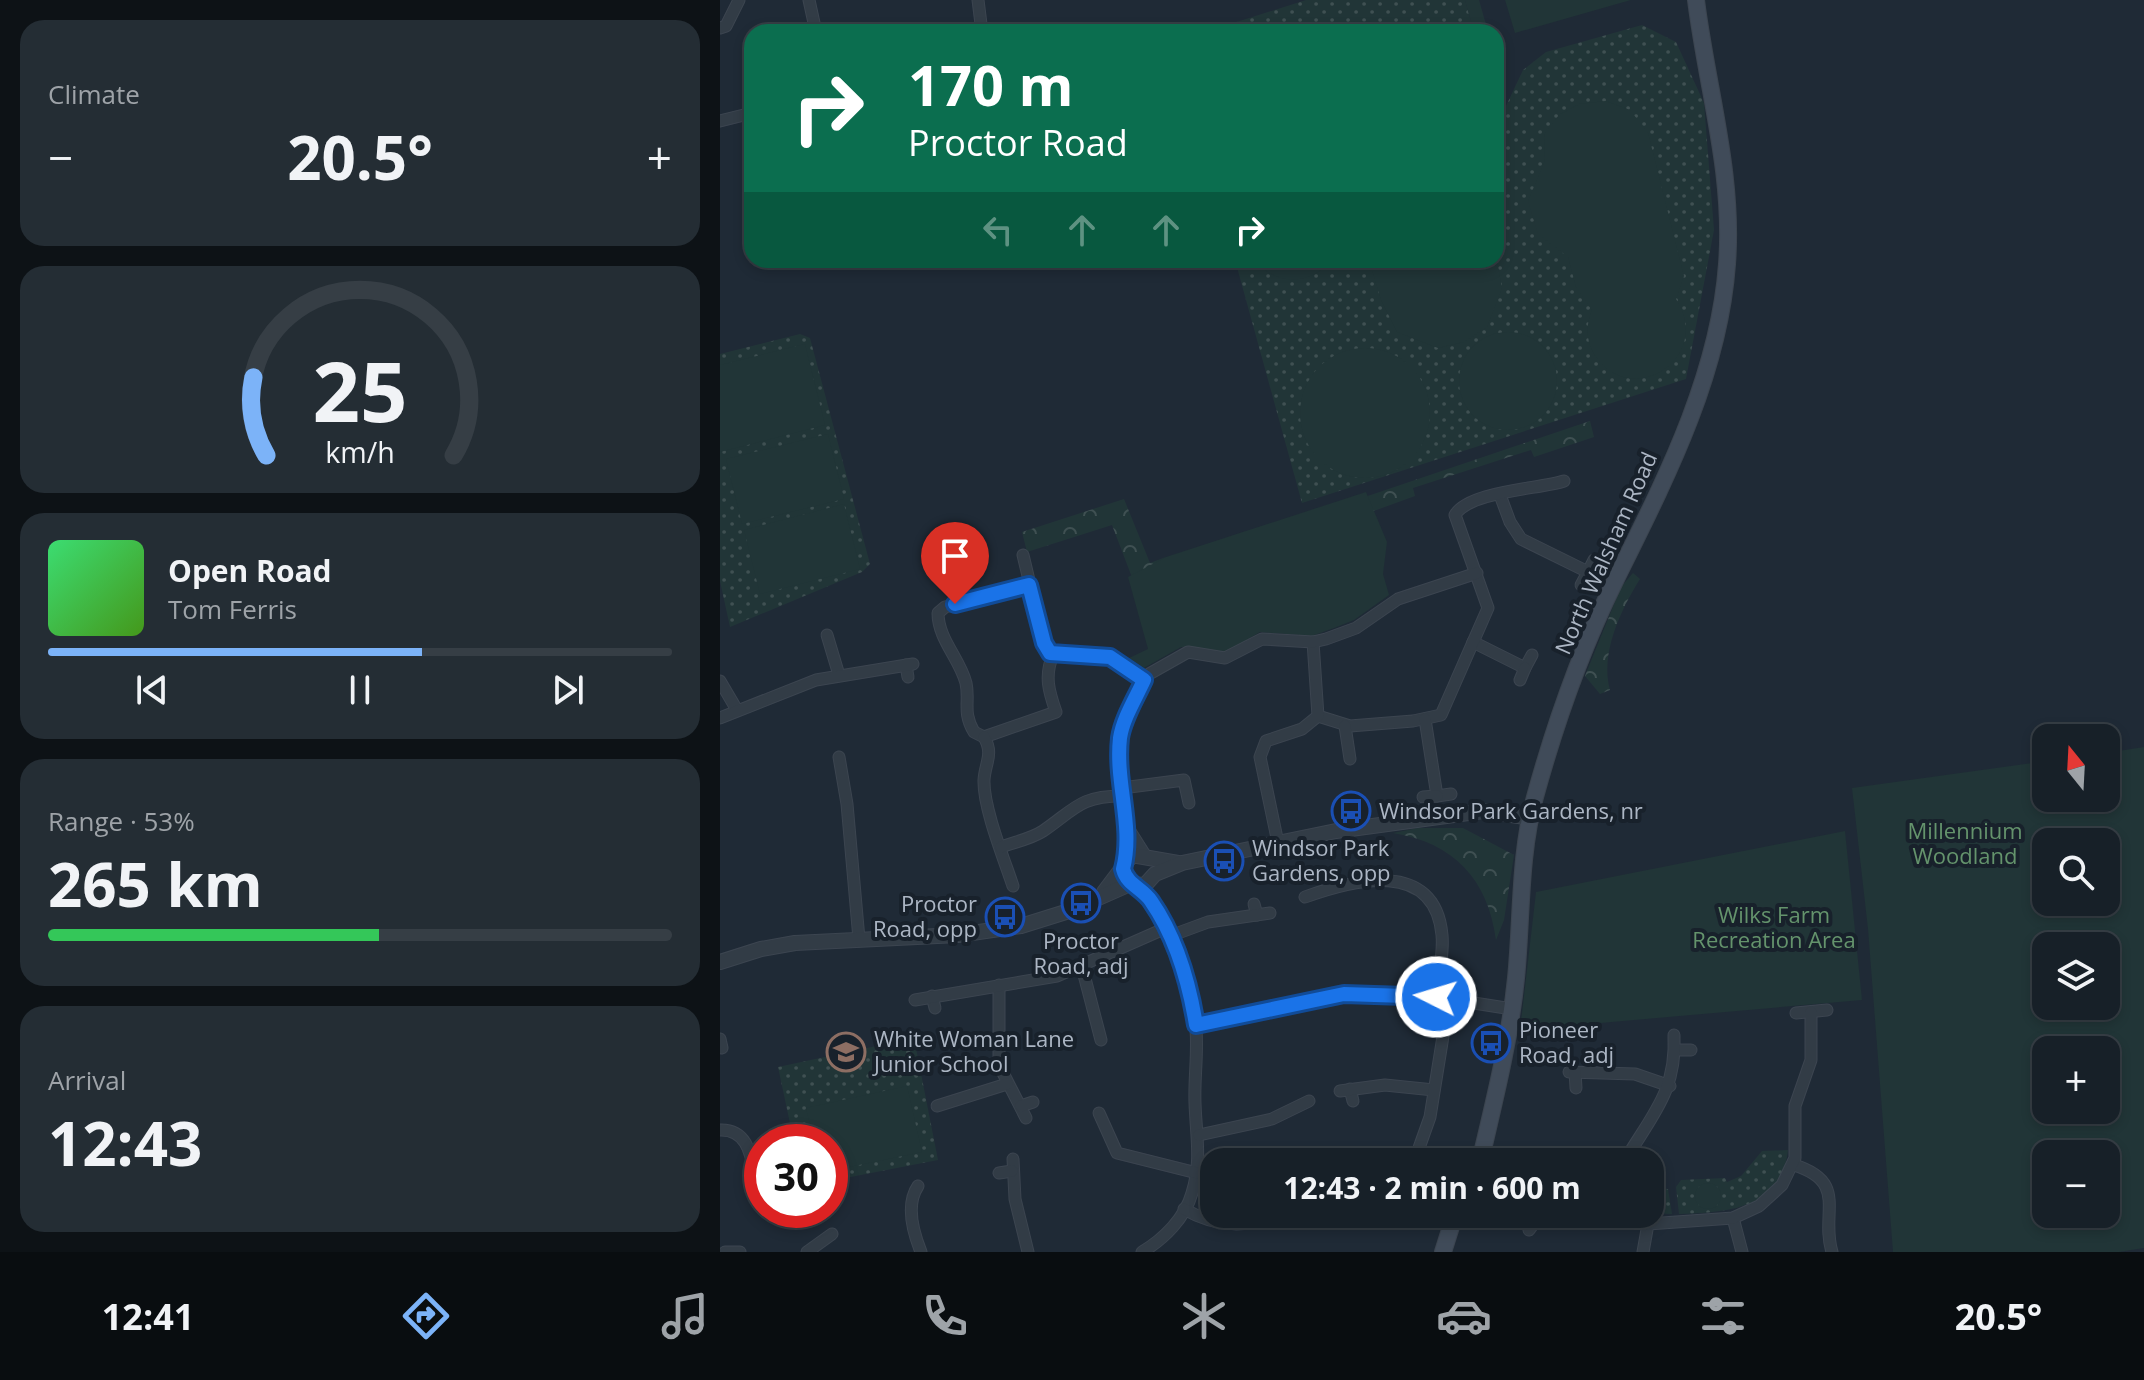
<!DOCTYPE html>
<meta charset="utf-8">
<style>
:root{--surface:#172028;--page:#242d34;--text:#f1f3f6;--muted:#9ea3a8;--line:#363e45;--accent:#7cb3f8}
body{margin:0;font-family:"Open Sans",sans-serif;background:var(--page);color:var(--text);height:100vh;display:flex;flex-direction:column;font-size:30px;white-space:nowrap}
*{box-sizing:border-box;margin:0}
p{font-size:26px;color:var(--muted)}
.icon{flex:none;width:44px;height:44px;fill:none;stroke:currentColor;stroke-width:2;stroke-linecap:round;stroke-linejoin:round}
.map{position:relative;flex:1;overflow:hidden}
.side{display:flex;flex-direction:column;gap:20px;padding:20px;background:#0d1216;width:720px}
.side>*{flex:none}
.hud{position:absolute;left:24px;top:24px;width:760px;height:244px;border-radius:24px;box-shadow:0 4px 12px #0003,0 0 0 2px var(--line);background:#0b6e4f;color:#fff;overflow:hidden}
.needle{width:52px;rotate:342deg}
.buttons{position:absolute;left:1312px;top:724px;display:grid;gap:16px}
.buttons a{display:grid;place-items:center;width:88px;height:88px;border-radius:16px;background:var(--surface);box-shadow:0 4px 12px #0003,0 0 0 2px var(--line);font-size:40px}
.speed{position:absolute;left:24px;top:1124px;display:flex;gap:16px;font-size:40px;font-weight:700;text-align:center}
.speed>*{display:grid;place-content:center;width:104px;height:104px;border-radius:50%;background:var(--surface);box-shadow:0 4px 12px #0003,0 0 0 2px var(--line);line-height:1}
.speed .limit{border:12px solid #d22;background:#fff;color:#111}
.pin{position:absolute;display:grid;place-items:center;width:68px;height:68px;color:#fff;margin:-82px -34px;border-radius:50% 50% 50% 0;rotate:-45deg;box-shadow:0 0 8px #0007}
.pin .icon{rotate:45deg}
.me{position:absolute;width:88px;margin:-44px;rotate:275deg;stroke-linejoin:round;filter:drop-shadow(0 0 6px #0008)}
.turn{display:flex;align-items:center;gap:28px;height:168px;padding:0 32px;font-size:36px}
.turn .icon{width:104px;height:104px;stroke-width:2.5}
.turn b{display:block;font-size:56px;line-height:68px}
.lanes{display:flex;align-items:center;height:76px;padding:0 32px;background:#0003;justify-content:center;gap:40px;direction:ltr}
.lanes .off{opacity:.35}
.big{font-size:60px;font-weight:700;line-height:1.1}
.side .card{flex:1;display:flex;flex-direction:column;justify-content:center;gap:12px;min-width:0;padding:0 28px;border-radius:24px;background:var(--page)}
.side .dial{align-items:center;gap:0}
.dial svg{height:208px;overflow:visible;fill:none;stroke:var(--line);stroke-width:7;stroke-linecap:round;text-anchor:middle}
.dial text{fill:var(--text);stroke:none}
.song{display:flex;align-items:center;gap:24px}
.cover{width:96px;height:96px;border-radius:12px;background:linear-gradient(135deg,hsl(140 70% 55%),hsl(100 70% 35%))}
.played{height:8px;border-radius:4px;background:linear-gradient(90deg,var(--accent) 60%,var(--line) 60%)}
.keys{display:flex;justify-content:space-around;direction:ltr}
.heat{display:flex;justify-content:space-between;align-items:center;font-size:44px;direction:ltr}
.charge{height:12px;border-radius:6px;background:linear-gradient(90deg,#34c759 53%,var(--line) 0)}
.trip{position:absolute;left:480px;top:1148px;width:464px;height:80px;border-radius:24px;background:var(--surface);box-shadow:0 4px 12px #0003,0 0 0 2px var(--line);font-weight:700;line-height:80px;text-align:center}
.tabs{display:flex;height:128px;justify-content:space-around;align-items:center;background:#090d10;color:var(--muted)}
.tabs .icon{width:56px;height:56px}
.tabs .on{color:var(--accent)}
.tabs b{font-size:36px;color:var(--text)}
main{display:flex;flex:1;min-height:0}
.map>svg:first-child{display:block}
.grass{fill:url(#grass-dots)}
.forest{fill:url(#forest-crowns)}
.park{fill:#213537;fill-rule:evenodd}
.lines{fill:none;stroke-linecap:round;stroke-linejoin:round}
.minor-casing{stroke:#3c4550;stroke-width:13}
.tertiary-casing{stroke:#3c4550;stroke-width:16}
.secondary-casing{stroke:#3c4550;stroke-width:18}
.minor{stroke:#323c46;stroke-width:11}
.tertiary{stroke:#323c46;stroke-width:14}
.secondary{stroke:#404b59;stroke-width:16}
.route-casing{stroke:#114b97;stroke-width:20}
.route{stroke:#1a73e8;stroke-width:14}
.labels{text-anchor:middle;stroke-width:8;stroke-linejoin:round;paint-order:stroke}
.street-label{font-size:22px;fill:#acb6c4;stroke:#18212b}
.poi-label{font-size:22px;fill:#acb6c4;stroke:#18212b;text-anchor:start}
.park-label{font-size:22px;fill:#64936c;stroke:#18212b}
</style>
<main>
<section class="side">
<div class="card"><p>Climate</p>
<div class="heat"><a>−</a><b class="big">20.5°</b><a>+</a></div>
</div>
<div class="card dial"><svg viewBox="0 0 100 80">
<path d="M14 69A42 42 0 1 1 86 69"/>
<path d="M14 69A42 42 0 0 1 9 39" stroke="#7cb3f8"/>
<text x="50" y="56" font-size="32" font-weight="700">25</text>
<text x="50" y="72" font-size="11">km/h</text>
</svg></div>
<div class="card">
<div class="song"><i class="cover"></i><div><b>Open Road</b><p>Tom Ferris</p></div></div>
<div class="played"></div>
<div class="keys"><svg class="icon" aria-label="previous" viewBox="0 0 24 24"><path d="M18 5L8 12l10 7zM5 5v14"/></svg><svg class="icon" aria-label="pause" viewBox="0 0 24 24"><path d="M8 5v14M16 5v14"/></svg><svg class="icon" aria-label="next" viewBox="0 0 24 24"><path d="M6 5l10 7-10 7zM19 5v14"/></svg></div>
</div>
<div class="card"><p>Range · 53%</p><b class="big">265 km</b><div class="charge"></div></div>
<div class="card"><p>Arrival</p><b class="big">12:43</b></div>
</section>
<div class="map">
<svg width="1424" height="1252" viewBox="0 0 1424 1252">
<defs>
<pattern id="grass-dots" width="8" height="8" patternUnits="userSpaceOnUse" patternTransform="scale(2)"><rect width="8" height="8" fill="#213537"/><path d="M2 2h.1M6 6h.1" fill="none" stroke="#3f5052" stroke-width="1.8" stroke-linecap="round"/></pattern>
<pattern id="forest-crowns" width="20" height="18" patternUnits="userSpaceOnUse" patternTransform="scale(2)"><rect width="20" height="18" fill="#213537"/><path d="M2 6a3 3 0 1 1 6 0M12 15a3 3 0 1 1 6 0" fill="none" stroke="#3f5052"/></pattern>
</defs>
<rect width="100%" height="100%" fill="#1f2a36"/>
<g class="grass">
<path d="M586,0H745L754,32H485Z"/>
<path d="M922,25L956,42L984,103L994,230L966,379L582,503L515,260H776V108H785L803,70L826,52Z"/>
<path d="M80,334L90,338L150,564L142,572L10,627L0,581V354Z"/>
<path d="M194,1038L218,1160L110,1181V1142H74L58,1067Z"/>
<path d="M1068,1150C1061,1210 1006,1212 959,1214L956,1187L961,1180L1005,1178L1007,1182L1021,1176L1042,1151Z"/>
<path d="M930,1188L948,1189L952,1214L930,1213Z"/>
</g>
<g class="forest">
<path d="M745,0H759L768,32H754Z"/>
<path d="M870,421L874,437L814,457L811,450L693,488L695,496L651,512L630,502Z"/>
<path d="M404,499L430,563L446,557L413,580L392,525L307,552L302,532Z"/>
<path d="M913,573L920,579C900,611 880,654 890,690L880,694L865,676L901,587Z"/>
<path d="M698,828H743L794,855L784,920L776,940C768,879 734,843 673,833Z"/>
</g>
<g class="park">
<path d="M785,0H911L795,33Z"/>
<path d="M631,21L673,23L686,32H617Z"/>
<path d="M886,101L910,110L928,133L964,276L956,299C995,360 907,412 873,352C866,340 866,323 872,310L856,287L848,257L818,234L808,201L824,163L825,133L839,115L859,104Z"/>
<path d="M776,256L782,288L767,327L744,342L718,348L677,332L661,300L649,260H776Z"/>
<path d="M534,260H612C589,286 557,286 534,260Z"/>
<circle cx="788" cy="381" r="49"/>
<path d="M85,344L105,425L0,452V365Z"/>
<circle cx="645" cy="413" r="65"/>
<path d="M108,434L124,499L22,524L6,459Z"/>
<path d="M646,492L667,542L663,574L669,595L634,620L614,628L592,636L540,632L507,652L461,647L424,668L409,658L428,649L408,577L446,557Z"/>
<path d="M124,504L140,569L40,594L24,530Z"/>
<path d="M1424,747V1248L1399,1252H1173L1148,929L1132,788L1326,761V798H1386V753ZM1326,842H1386V902H1326ZM1326,946H1386V1006H1326ZM1386,1050V1110H1326V1050ZM1326,1154H1386V1214H1326Z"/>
<path d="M1125,831L1142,1000L800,1030L816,892Z"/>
<path d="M187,1086L202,1152L110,1171V1142H94L86,1108Z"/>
<circle cx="988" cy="1196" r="13"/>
</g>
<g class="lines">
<g class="minor-casing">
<g id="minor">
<path d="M89,0L96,32"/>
<path d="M258,0L262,32"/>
<path d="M0,28L6,26L19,0"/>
<path d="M0,121L32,113"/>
<path d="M780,495L790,522L801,539L868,572L874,560"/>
<path d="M303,555L324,643L330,653L390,657L424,680"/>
<path d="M309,585L225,607L218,613C218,639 240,659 246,683C250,701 242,712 254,732L264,737L336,712C329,692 324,676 333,655"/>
<path d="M861,585L868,572"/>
<path d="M107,635L119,675"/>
<path d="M753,642L805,668L812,655"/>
<path d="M186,665L188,677"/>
<path d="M800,680L805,668"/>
<path d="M0,681L17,710"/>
<path d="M598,716L630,726L693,721L721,715L768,608L735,515C749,491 820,489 844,481"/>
<path d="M0,718L96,680L193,664"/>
<path d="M705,719L717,796L731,794"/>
<path d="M625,726L630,759"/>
<path d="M264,737C274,754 265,763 264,780C263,807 284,859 293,886"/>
<path d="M119,757L127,804L139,939"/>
<path d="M402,788L464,780L469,803"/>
<path d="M703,797L717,796"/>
<path d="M558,843L540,757L546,741L582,729L598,716L593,642"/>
<path d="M281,847C294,842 311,839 323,831C355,809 360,796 402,796"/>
<path d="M425,855L408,828L405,814L400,747L404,723L429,674L468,652L505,658L542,639L593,642L606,639L636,628L678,599L757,573"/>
<path d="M417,886C452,919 474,982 476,1030C478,1054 474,1078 475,1103C476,1135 482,1161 472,1193C465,1218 444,1239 422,1252"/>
<path d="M585,897C632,880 715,858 722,935C724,955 718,977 716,997"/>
<path d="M534,904L537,915"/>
<path d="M450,936L488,922L550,913"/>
<path d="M362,967L381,1040"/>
<path d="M279,985V1065L306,1118"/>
<path d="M212,996L215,1008"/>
<path d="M195,1000L337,976L446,928"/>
<path d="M1076,1013L1107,1010"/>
<path d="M476,1025L624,994L716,997L792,1009"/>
<path d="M0,1039L2,1048"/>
<path d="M955,1050H971"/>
<path d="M849,1072L915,1074L950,1086"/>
<path d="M855,1072L856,1088"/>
<path d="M630,1089L633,1101"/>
<path d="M620,1091L665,1085L714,1090"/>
<path d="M217,1106L287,1084"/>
<path d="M301,1106L313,1102"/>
<path d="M379,1113L397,1153L477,1173"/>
<path d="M0,1130C28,1129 31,1156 36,1178"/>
<path d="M479,1135L552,1119L589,1101"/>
<path d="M833,1157L836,1162"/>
<path d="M293,1159L295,1199L308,1252"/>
<path d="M694,1162L710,1117L729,999"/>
<path d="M904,1162C931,1116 957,1092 954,1035"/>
<path d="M1074,1165C1129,1182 1100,1213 1112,1252"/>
<path d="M279,1173L292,1171"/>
<path d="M198,1186C185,1205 193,1232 201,1252"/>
<path d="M464,1209C498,1229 530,1227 566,1214"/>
<path d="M581,1214L584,1220"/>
<path d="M917,1214L928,1224L923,1252"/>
<path d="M1013,1218L1022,1252"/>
<path d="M928,1224L1013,1218L1039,1206L1062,1185L1075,1158V1106L1091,1060V1012"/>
<path d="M809,1230L821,1214"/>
<path d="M5,1252H20"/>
<path d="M87,1252L112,1234"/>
</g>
</g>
<g class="tertiary-casing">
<g id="tertiary">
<path d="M384,892L412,855L458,863"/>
<path d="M0,962L41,949L75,943L238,935L301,926L349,911L410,884L425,885L435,874L462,863L616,831L763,811L811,818"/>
</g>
</g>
<g class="secondary-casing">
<g id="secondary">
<path d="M760,1162C774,1102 790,1039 796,978C802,917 799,857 815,797C835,724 861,650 895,581C944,482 999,377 1007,264C1014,173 987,89 976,0"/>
<path d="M723,1252L735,1214"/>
</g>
</g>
<use href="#minor" class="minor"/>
<use href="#tertiary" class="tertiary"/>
<use href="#secondary" class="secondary"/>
</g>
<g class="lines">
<g class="route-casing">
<path id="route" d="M235,604L309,585L324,643L330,653L390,657L424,680C416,698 403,718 400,738C395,783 414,826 403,869C407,885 422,888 431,901C456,937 469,982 476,1025L624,994L716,997"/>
</g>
<use href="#route" class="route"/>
</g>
<defs>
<g id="bus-ring" transform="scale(2)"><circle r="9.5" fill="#18212b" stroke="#1a4fb4" stroke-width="1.5"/><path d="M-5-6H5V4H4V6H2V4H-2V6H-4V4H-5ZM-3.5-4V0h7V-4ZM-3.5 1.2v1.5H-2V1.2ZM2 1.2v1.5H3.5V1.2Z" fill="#1a4fb4"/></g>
<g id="school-ring" transform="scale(2)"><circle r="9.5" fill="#18212b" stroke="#8d6e63" stroke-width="1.5"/><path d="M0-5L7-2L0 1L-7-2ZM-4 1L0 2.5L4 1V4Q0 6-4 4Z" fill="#8d6e63"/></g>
</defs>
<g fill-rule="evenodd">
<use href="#bus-ring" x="631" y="811"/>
<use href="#bus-ring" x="504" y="861"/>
<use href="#bus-ring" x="361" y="903"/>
<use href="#bus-ring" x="285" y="917"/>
<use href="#bus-ring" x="771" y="1043"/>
<use href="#school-ring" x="126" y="1052"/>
</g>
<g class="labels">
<g class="street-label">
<text transform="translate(886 553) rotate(-66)" y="8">North Walsham Road</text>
</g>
<g class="poi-label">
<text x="659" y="819">Windsor Park Gardens, nr</text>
<text x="532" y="856">Windsor Park<tspan x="532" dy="25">Gardens, opp</tspan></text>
<text x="257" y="912" text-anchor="end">Proctor<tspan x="257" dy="25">Road, opp</tspan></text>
<text x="361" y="949" text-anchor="middle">Proctor<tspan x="361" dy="25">Road, adj</tspan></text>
<text x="799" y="1038">Pioneer<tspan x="799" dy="25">Road, adj</tspan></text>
<text x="154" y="1047">White Woman Lane<tspan x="154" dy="25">Junior School</tspan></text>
</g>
<g class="park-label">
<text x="1245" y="839">Millennium<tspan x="1245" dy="25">Woodland</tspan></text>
<text x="1054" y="923">Wilks Farm<tspan x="1054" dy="25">Recreation Area</tspan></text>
</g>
</g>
</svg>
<div class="buttons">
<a><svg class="needle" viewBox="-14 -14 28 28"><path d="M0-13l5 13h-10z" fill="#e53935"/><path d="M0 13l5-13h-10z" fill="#9ea3a8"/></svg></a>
<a><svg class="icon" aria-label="search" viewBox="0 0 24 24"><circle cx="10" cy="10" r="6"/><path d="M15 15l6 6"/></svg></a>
<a><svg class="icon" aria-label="layers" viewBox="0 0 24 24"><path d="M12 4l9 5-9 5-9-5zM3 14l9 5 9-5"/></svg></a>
<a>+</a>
<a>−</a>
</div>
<div class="speed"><div class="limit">30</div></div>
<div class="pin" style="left:235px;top:604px;background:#d93025"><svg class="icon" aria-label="arrive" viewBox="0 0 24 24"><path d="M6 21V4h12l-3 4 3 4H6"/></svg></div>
<svg class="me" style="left:716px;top:997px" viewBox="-20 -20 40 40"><circle r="17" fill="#1a73e8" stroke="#fff" stroke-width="3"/><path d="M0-11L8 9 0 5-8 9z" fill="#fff"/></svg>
<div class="trip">12:43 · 2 min · 600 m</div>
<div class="hud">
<div class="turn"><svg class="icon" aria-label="right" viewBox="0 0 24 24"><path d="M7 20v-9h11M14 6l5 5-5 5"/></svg><div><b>170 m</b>Proctor Road</div></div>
<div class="lanes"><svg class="icon off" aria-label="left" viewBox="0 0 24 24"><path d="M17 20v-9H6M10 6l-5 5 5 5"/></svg><svg class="icon off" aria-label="ahead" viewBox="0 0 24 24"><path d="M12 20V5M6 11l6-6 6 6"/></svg><svg class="icon off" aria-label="ahead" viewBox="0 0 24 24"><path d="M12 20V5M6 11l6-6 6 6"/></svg><svg class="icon" aria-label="right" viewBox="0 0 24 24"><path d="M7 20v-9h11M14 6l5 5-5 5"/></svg></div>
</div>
</div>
</main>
<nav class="tabs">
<b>12:41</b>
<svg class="icon on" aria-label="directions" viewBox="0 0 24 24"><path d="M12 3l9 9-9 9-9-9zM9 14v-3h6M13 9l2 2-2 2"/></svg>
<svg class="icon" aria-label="music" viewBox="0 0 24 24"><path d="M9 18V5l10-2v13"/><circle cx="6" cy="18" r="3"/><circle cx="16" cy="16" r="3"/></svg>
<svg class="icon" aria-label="phone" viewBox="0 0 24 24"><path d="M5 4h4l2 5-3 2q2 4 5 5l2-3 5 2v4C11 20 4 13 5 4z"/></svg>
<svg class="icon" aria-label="climate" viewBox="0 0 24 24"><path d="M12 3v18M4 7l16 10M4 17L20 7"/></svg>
<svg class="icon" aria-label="car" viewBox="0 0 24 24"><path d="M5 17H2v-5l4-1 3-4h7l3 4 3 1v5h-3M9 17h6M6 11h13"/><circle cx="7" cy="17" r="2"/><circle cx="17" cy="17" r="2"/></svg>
<svg class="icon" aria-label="filters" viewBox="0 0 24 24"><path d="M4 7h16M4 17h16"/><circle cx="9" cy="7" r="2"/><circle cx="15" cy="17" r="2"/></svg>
<b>20.5°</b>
</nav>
